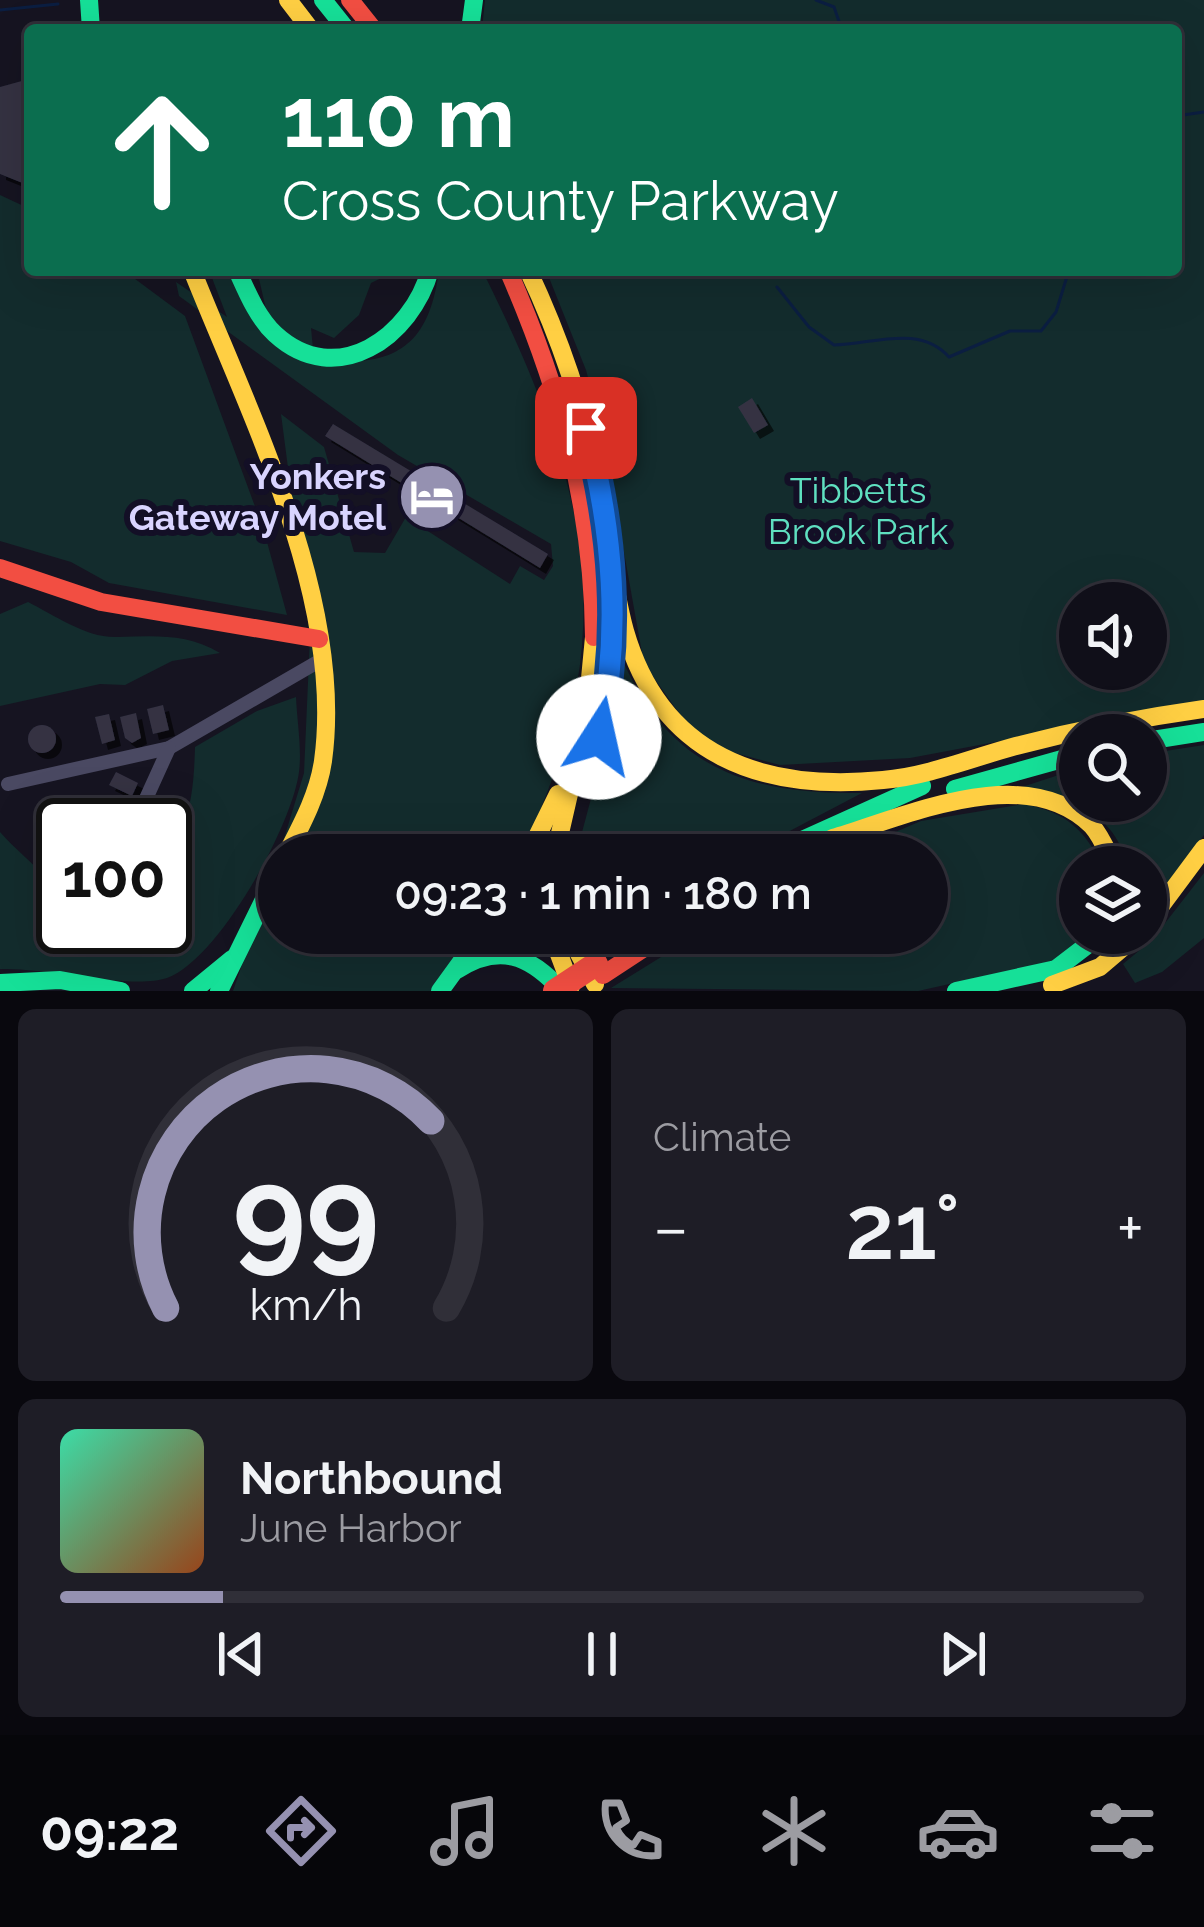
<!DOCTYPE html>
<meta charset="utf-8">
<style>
:root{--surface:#100f19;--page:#1e1d26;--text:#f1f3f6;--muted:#9c9ca2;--line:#302f38;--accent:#9591b1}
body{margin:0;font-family:Raleway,sans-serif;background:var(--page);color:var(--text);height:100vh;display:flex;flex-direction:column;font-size:45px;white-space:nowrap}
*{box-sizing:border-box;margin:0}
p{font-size:39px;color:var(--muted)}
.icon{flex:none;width:66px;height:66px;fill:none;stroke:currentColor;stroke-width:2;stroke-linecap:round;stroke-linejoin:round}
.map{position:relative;height:991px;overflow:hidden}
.panel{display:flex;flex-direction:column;gap:18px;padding:18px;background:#09080e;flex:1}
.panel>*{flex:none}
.banner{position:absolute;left:24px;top:24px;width:1158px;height:252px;border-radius:12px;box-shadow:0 12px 48px #0002,0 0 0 3px var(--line);background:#0b6e4f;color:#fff;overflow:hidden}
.tools{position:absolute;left:1059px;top:582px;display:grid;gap:24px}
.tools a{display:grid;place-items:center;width:108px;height:108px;border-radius:50%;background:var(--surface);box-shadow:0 12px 48px #0002,0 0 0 3px var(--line);font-size:60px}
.speed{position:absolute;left:36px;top:798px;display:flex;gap:24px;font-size:60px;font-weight:700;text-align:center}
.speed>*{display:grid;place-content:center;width:156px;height:156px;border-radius:50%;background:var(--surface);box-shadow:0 12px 48px #0002,0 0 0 3px var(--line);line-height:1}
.speed .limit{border:6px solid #111;border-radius:18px;background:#fff;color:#111}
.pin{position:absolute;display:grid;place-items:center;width:102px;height:102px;color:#fff;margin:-51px;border-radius:24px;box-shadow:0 6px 18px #0006}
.me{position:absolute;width:132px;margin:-66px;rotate:10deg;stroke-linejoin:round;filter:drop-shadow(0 0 9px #0008)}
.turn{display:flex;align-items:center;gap:42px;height:252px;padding:0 60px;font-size:54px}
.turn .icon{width:156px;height:156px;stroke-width:2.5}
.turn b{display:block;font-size:84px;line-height:102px}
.big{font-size:90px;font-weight:600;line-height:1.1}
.panel .tile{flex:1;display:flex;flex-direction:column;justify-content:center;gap:18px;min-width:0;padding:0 42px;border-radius:18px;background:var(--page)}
.panel .dial{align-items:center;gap:0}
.dial svg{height:312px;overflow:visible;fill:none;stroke:var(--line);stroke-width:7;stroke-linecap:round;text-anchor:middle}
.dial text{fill:var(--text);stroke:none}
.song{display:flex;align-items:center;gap:36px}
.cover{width:144px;height:144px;border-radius:18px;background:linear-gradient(135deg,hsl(160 70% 55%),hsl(20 70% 35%))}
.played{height:12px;border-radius:6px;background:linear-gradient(90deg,var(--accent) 15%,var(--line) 15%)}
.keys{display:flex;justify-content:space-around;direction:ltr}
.heat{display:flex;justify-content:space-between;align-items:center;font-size:66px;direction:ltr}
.panel .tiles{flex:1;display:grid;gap:18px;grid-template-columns:1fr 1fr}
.tile:last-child{grid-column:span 2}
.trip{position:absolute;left:258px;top:834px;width:690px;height:120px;border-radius:60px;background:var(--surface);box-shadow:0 12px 48px #0002,0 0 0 3px var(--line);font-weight:600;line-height:120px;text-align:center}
.menu{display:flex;height:192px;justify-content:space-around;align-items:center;background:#06060a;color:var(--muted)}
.menu .icon{width:84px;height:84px}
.menu .current{color:var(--accent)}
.menu b{font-size:54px;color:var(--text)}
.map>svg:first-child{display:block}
.green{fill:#132c2d;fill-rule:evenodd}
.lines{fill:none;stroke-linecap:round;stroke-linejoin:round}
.stream{stroke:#0b1e41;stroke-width:3}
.building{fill:#343243;filter:url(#shadow)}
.street{stroke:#4a4962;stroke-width:14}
.fast{stroke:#16e098;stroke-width:18}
.slow{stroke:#ffcf43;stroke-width:18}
.jam{stroke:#f24e42;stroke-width:18}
.jam-bridge{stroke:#f24e42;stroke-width:24}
.route-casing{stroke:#114b97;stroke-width:30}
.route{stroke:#1a73e8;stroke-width:21}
.labels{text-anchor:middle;stroke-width:12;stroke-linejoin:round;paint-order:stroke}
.poi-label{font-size:36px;font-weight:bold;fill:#d9d4ff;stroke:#130f26;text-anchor:end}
.park-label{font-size:36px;fill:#5fe0c0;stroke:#130f26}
</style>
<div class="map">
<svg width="1204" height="991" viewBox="0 0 1204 991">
<defs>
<filter id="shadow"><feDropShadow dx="6" dy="6" stdDeviation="0" flood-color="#0009"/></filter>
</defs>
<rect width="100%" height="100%" fill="#161421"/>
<g class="green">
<path d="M485,0H1204V703L910,758L780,765L701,744L644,664L603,435L586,370L546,270H1176V30H482ZM1080,603H1146V669H1080Z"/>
<path d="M0,195L30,209V270H123L185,316L264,531L287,615L109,583L71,562L0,541Z"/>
<path d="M209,270H230L271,331L257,270H398L371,283L359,315L334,338L311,328L314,359C392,369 429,349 439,270H479L487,280C590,489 625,638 520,855H279L304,773L310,637L281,414L324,447L354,552L385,553L406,517L510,584L520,566L544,580L553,566L551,544L398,455L179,296L176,282L227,317Z"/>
<path d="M28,602C54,615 88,639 118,637C154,636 187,633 220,653L172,661L125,685L100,684L0,706V614Z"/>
<path d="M618,649C664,765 743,795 862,793L744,855H576L610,727Z"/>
<path d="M296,697C297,721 302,749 299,772C292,826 219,959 167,978C131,990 45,967 0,969V832C29,865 63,880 63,927H165V850C192,830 194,780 195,747L257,711Z"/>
<path d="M1204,745V835L1146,917V867H1128C1115,812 1069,796 1019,788L1080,768V801H1146V754Z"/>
<path d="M1024,804C1068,813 1083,829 1104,867H1080V933H1097L1071,957L918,991L611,988L700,933H927V855H842L921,821Z"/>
<path d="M279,856V933H475L431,991H233Z"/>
<path d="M1204,873V938L1162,972L1135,983L1123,964L1152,940Z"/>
</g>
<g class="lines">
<g class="stream">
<path d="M816,0L834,7L842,30"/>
<path d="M0,10L58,4"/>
<path d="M1176,116L1204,112"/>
<path d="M777,287L809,327L834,345C874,344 919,324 949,357L1010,331H1041L1056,312L1069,270"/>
</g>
</g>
<g class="building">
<path d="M29,79L30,84V186L0,174V87Z"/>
<path d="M752,398L768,425L754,433L738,407Z"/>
<path d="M333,424L548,554L540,568L325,436Z"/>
<path d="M163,705L169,730L153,734L147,709Z"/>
<path d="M136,713L141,738L132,743L125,738L120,717Z"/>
<path d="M109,714L115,740L102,744L95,717Z"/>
<circle cx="42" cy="739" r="14"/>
<path d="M116,772L138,783L132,796L109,785Z"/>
</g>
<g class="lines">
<g class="street">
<path d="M8,784L169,748L321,660"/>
<path d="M134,825L169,748"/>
</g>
<g class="fast">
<path d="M89,0L91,30"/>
<path d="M323,0L347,30"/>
<path d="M470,30L474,0"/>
<path d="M237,270C247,292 257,317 275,334C337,391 412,336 430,270"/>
<path d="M1146,741L1204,732"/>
<path d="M955,789L1080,754"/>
<path d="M769,855L922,786"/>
<path d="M457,970C499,943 530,955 562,991"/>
<path d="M0,983L60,980L121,991"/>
<path d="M193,991L232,959"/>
<path d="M219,991L279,869"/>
<path d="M440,991L482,933"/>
<path d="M956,991L1056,969L1103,933"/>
</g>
<g class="slow">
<path d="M288,0L311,30"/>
<path d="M192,270C250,416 345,601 323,761C318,795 301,826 286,855"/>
<path d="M528,270C559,336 583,405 598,478C608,528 611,581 625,631C661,756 762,792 883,780C928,776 972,758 1016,746C1078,730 1140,718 1204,709"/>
<path d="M833,838C907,816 1026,760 1092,826C1102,837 1108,854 1115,867"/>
<path d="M528,855L558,794"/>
<path d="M555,855L586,720L594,637"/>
<path d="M1146,926L1204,848"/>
<path d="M551,933L571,986"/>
<path d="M568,933L595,984"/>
<path d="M1052,985L1100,967L1140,933"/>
</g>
<g class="jam">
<path d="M350,0L374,30"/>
<path d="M508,270C560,389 593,507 594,637"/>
<path d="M0,568L101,602L319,639"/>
<path d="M604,713L613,616"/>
<path d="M603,975L667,933"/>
</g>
<path class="jam-bridge" d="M555,991L596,964"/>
</g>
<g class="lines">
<g class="route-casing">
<path id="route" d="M586,428C613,531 622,633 599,737"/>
</g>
<use href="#route" class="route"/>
</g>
<defs>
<g id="hotel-disc" transform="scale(3.45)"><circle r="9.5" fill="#9591b1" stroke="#130f26"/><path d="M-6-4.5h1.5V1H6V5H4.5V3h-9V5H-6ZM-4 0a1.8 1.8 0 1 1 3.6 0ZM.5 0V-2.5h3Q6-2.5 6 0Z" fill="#fff"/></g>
</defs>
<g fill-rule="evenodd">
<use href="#hotel-disc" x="432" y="497"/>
</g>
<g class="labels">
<g class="poi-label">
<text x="386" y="489">Yonkers<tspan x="386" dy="41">Gateway Motel</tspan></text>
</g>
<g class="park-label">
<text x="858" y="503">Tibbetts<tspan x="858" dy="41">Brook Park</tspan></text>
</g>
</g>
</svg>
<div class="tools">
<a><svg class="icon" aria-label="sound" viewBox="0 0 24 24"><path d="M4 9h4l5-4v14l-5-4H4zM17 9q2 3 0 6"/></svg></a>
<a><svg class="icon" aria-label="search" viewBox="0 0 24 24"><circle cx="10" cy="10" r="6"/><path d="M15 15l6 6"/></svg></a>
<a><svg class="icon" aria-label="layers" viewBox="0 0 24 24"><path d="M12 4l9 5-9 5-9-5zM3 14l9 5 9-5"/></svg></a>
</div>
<div class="speed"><div class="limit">100</div></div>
<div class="pin" style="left:586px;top:428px;background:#d93025"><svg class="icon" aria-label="arrive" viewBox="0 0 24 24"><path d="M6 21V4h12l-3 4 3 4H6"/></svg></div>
<svg class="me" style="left:599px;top:737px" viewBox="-20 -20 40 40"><circle r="19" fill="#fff"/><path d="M0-13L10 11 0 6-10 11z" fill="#1a73e8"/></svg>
<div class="trip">09:23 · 1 min · 180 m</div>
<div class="banner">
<div class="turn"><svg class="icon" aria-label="ahead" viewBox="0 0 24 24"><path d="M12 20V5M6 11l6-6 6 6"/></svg><div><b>110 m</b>Cross County Parkway</div></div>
</div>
</div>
<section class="panel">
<div class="tiles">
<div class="tile dial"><svg viewBox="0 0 100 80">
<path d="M14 69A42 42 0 1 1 86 69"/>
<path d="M14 69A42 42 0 0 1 82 21" stroke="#9591b1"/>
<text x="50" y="56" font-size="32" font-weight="700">99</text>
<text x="50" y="72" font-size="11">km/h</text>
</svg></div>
<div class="tile"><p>Climate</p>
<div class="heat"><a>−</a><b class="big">21°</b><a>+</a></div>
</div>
<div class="tile">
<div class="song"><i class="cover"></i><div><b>Northbound</b><p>June Harbor</p></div></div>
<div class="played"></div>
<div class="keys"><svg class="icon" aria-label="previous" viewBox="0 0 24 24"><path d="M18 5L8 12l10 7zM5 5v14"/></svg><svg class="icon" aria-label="pause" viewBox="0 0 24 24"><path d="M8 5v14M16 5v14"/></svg><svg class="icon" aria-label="next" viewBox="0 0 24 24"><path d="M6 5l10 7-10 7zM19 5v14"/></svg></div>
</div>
</div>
</section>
<nav class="menu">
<b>09:22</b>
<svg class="icon current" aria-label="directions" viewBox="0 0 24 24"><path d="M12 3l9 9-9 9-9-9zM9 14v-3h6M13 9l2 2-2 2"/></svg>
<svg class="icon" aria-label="music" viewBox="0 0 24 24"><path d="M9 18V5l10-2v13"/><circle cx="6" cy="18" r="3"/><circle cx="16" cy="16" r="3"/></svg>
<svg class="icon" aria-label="phone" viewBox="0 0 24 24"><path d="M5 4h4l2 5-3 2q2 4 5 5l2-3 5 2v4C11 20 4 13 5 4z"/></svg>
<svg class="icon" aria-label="climate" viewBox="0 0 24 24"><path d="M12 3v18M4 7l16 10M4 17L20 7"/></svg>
<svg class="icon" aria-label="car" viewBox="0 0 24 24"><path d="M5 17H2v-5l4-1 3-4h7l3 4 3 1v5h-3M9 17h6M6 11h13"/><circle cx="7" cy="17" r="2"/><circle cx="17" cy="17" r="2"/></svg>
<svg class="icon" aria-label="filters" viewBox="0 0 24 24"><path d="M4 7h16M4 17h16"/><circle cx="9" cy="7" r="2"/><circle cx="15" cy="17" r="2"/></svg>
</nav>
